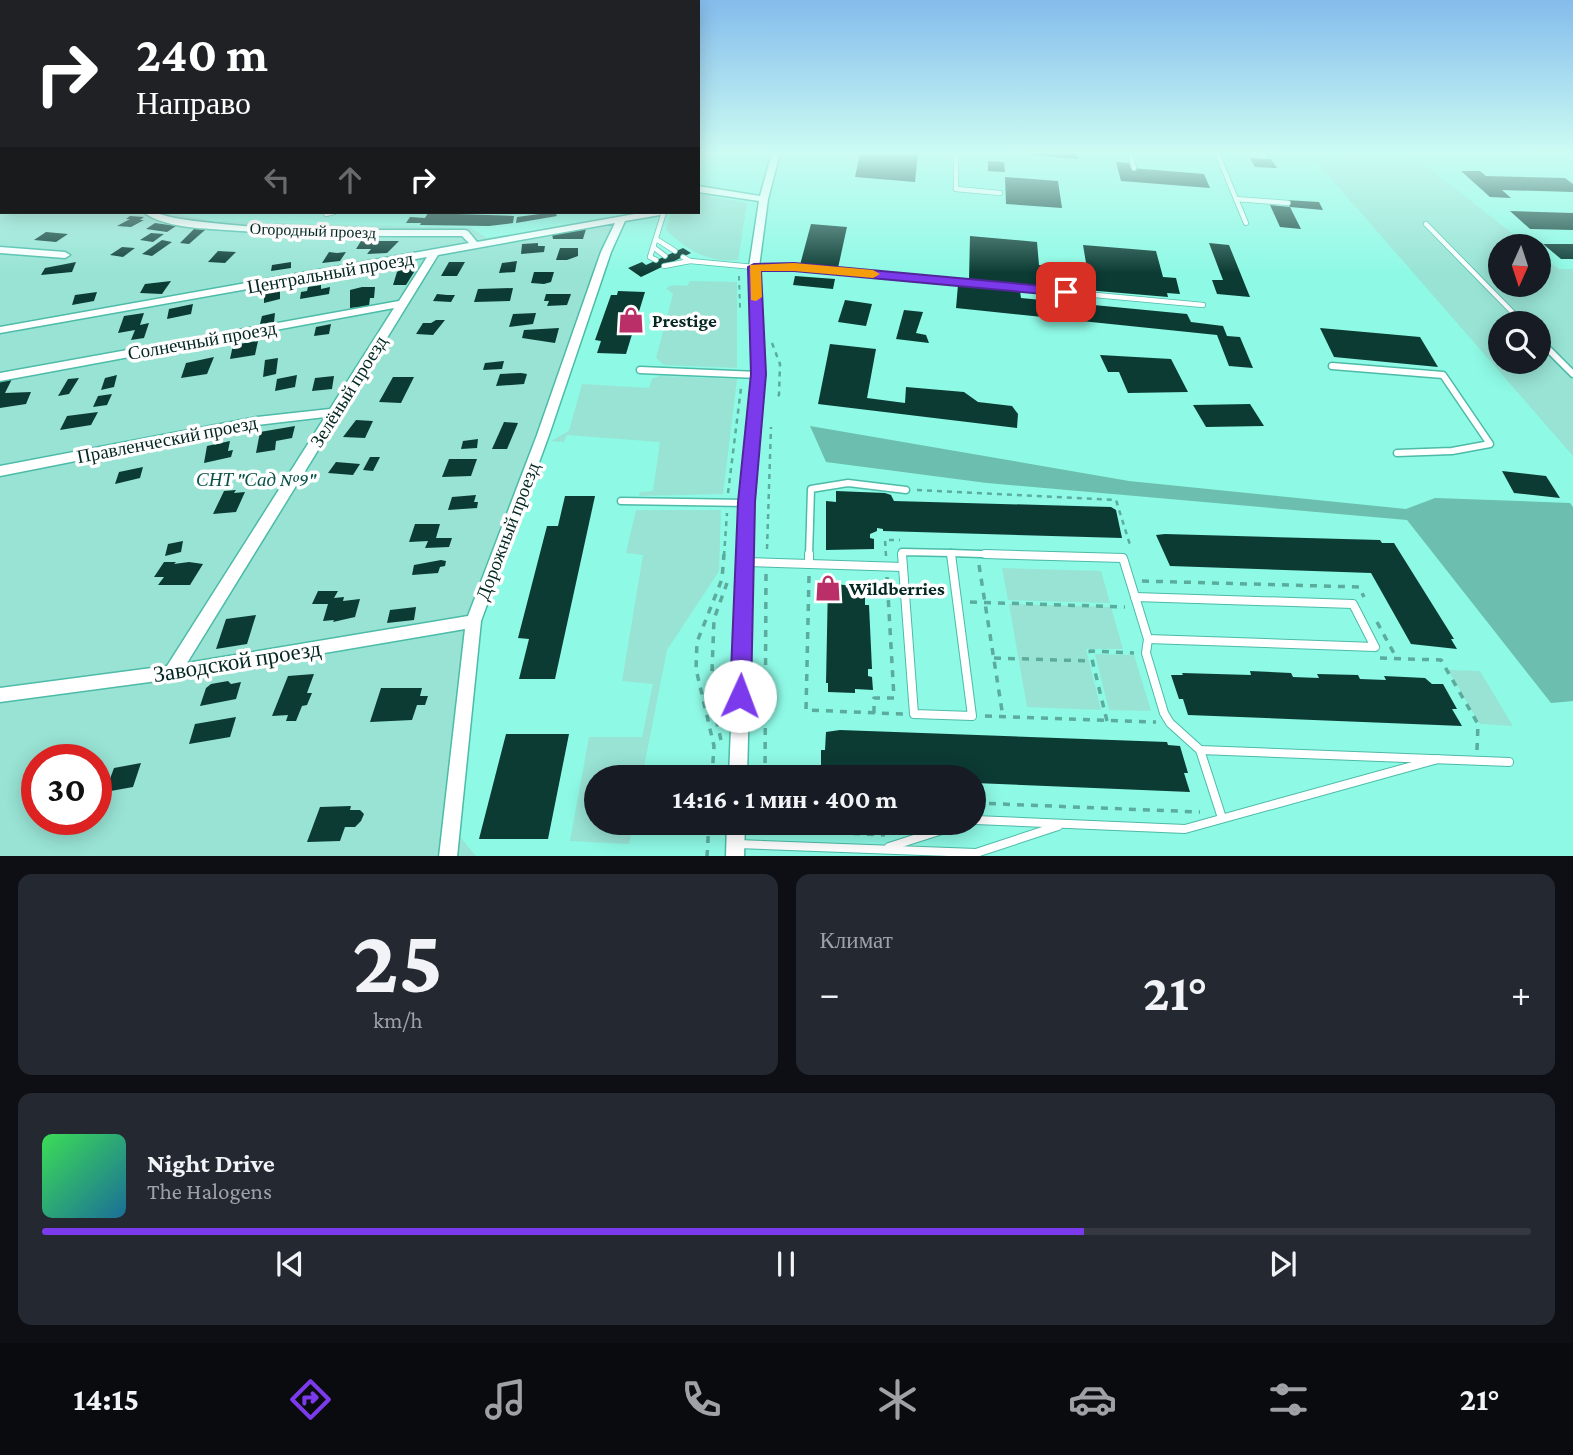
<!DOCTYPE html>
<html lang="ru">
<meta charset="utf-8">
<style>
:root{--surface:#171b24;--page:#242831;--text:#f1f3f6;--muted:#9ea1a6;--line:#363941;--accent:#7c3aed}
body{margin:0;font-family:"Crimson Pro",serif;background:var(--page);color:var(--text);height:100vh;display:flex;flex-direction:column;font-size:26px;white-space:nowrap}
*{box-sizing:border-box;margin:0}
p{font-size:23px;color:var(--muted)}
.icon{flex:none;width:38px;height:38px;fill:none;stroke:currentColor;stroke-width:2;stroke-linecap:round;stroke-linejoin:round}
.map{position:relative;height:856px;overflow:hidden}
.details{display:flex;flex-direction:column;gap:18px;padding:18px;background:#0d0f14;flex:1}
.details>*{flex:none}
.hud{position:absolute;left:0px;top:0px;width:700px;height:214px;box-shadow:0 4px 18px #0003;background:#202124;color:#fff;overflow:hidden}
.needle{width:46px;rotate:183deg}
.fabs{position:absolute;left:1488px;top:234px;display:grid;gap:14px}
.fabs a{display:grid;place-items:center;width:63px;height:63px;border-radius:50%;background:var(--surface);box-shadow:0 4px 18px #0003;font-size:35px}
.speed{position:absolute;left:21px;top:744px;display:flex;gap:14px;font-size:35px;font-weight:700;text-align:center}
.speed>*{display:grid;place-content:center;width:91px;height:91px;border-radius:50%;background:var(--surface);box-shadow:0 4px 18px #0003;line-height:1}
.speed .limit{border:10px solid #d22;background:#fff;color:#111}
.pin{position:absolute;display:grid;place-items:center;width:60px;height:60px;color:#fff;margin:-30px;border-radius:14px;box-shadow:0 4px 10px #0006}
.me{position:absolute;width:77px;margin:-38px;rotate:2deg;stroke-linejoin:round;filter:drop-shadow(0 0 5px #0008)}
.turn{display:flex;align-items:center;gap:24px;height:147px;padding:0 21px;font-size:32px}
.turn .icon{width:91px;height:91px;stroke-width:2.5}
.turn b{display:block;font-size:49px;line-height:60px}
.lanes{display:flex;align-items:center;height:66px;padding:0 21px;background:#0003;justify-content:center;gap:35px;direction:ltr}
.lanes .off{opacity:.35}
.big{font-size:52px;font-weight:700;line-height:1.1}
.details .card{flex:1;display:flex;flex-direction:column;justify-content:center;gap:10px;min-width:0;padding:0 24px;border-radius:14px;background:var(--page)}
.details .dial{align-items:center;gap:0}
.dial b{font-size:91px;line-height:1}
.song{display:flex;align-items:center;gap:21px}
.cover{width:84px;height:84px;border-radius:10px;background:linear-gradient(135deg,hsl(130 70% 55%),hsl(200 70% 35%))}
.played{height:7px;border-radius:4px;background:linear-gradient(90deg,var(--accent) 70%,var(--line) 70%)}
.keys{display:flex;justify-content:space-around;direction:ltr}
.heat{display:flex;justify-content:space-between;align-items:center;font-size:38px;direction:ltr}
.details .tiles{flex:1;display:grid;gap:18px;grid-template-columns:1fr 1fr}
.card:last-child{grid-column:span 2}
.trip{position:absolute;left:584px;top:765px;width:402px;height:70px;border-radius:35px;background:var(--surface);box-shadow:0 4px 18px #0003;font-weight:700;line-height:70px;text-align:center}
.menu{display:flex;height:112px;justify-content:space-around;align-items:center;background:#090b0e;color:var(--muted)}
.menu .icon{width:49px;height:49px}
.menu .current{color:var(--accent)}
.menu b{font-size:32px;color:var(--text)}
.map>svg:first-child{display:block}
.green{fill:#98e3d4;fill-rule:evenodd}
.forest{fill:#6cbeaf}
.building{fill:#0c3b34}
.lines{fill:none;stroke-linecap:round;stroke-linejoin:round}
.lane-far2-casing{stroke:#4cbba8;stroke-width:6}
.lane-far1-casing{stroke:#4cbba8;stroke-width:9}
.lane-casing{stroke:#4cbba8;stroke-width:10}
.street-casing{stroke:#4cbba8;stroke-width:3}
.path-far2{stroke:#5bac9d;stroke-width:2;stroke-dasharray:4.5 4.5;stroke-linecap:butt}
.path-far1{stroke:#5bac9d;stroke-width:2.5;stroke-dasharray:5 5;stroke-linecap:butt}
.path{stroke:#5bac9d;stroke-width:3.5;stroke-dasharray:7 7;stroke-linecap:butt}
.lane-far2{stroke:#fff;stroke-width:4.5}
.lane-far1{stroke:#fff;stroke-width:6}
.lane{stroke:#fff;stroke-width:8}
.street{fill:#fff;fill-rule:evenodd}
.route{fill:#7c3aed;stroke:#51269a;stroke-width:2}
.slow{fill:#f59e0b}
.labels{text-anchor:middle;stroke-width:7;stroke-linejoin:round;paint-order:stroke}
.far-street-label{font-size:16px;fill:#032721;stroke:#fff}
.street-label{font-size:19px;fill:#032721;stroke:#fff}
.poi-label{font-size:19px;font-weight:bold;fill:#032721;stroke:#fff;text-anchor:start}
.park-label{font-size:19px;font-style:italic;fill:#085248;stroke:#fff}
.near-street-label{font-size:23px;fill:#032721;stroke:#fff}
</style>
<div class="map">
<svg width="1573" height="857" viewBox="0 0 1573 857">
<rect width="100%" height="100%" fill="#8ef9e5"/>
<g class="green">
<path d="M0,153L2,212H167L212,221L471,228L487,238L616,222L512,524L465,673L448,823L476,856H0ZM37,760H96V819H37Z"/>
<path d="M1412,155L1530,247H1500V285H1538V253L1559,269H1573V456L1314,159ZM1500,324H1538V362H1500Z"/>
<path d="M698,194L747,203L738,260C708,263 687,250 666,230L672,212H698Z"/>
<path d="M690,281L737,282V368L664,365L656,358L673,294L666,288L673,285L687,286Z"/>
<path d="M660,376L737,379L723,494L639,496L640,492L653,491L660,442L567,435L564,442L551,441L569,431L582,384L649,388L652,379Z"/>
<path d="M636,510H721L719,571L667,650L642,777H597V822L634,823L629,844L570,841L589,737H642L653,684L622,681L643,555L626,553Z"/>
<path d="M1002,568L1101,571L1110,603L1008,600Z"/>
<path d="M1009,604L1111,607L1123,649H1086L1101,710L1027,707Z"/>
<path d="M1095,654L1134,655L1151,711L1109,710Z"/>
<path d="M1448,670L1480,671L1513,726L1480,724Z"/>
</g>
<path class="forest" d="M810,426L1129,481L1406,509L1435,498L1570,503L1573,507V701L1551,703L1407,520L987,483L826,462Z"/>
<g class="building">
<path d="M860,153H918L915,182L855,177Z"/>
<path d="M1031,153H1077L1078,159L1031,155Z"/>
<path d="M1250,158L1271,159L1277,168L1255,167Z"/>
<path d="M988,161L1004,162L1005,172L988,171Z"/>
<path d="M1116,162L1129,163L1131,168L1204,174L1210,188L1121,181Z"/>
<path d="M1461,171H1480L1486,176L1565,178L1573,184V192L1502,190L1511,198L1490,197Z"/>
<path d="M1005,177L1058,181L1062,208L1006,204Z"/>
<path d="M1286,200L1319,202L1323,210L1290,207Z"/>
<path d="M1270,205L1290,207L1301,229L1280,227Z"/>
<path d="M1510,211L1573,213V230L1530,229Z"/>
<path d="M555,212L557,216L516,223L517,217Z"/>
<path d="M428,213L514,216L513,223L489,226L420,225L421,223H406L410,217L425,218Z"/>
<path d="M130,216L144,217L140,220H144L131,227L117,226L130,219H126Z"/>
<path d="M155,223L176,226L167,232L146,229Z"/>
<path d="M811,224L847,227L838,268L800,265Z"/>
<path d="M194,229L205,230L189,244L180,243Z"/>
<path d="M586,229L583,239H553L552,234Z"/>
<path d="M46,232L68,234L56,242L34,240Z"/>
<path d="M151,233L164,234L153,242L140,240Z"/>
<path d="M970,236L1037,242L1039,265L1087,269L1083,245L1156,251L1163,277L1176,278L1180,294L1167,293L1168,297L969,280Z"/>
<path d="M162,240L172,242L152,256L142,254Z"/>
<path d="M361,241H399L387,253L367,254L371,249H356Z"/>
<path d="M538,243V246H545L544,252L521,254L522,244Z"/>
<path d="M1209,243L1229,245L1250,297L1217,294L1212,280H1223Z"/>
<path d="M1543,244H1573V259H1561Z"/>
<path d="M122,247L135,248L123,257L110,255Z"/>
<path d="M560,248H578V256L567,260H556Z"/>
<path d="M683,248L691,253L641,277L628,268L642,262L646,265Z"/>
<path d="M218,251L236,252L225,263L208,262Z"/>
<path d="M329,252L337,253L346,252L340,261L322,263Z"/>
<path d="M517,261L515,272L499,273L502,263Z"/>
<path d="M76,262L72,272L41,275L45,268Z"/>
<path d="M291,262V268L271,271L272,265Z"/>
<path d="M449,262H465L457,276H441Z"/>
<path d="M402,269H416L406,285H393L397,272Z"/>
<path d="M534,272H554L551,282L544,284L531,283Z"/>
<path d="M795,276L835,279L833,289L793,285Z"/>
<path d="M171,281L162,294L140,293L145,284Z"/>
<path d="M321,285V289L330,287L329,294L300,299L301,292L307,291L308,287Z"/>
<path d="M958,285L1020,291L1021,298L1187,314L1191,322L1223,326L1227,336L1240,337L1253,368L1229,366L1217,335L956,308Z"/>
<path d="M362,287H375L374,298H370L369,306L350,308V290Z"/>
<path d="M513,288L510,301L474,302L478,289Z"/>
<path d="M280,290V299L264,303V294Z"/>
<path d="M618,291L645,292L626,354L597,353L601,341L595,340L611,295H617Z"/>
<path d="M97,292L94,301L72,305L75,295Z"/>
<path d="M437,294L447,295H455L451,302L433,301Z"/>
<path d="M546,294H571L567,305L547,306L549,301H544Z"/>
<path d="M845,300L872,304L866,326L838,322Z"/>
<path d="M193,304L191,314L167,319L169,309Z"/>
<path d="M904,310L923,312L916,333L926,335L929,343L896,339Z"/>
<path d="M144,313L140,325L149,323L144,338L131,340L135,330L118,333L124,316Z"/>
<path d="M275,313L274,322L260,324L262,316Z"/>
<path d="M536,313L533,324L509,327L513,314Z"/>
<path d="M436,320H445L433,335L416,334L423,323H431Z"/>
<path d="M331,324L329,334L314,336L316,327Z"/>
<path d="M559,328L555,343L522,338L524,330Z"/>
<path d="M1320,328L1420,337L1438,367L1334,357Z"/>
<path d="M258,341L255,355L230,359L233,345Z"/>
<path d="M830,344L876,349L867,398L905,403L906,387L964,392L978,402L1012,406L1018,414L1017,428L818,404Z"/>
<path d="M1100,355L1171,359L1188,392L1128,393L1119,372H1108Z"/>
<path d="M214,357L207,374L181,378L186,363Z"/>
<path d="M278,358L276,374L263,377L265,360Z"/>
<path d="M504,361L502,369L483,370L485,363Z"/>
<path d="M500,374L521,373L527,374L524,384L496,386Z"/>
<path d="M117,375L114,387L101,390L105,378Z"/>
<path d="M297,375L295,387L275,391L277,379Z"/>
<path d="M334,376L332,389L312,391L315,378Z"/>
<path d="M13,377L5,393L31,392L26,404L0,408V380Z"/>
<path d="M393,377H414L401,403L379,402Z"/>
<path d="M79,378L69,394L58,396L68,379Z"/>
<path d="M112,394L107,405L93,407L98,396Z"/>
<path d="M1250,404L1264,426L1206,427L1193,405Z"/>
<path d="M98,412L91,425L60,430L67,416Z"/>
<path d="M356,420L373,421L365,438L343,437Z"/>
<path d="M504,422L518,423L507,449H492Z"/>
<path d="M295,426L292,438L276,441L275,450L256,453L260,432Z"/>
<path d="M478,439L477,448L461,449L463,441Z"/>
<path d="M230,441L228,451L233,450L231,457L204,463L207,446Z"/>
<path d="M370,457H380L373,471L363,470Z"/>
<path d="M449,459H477L471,476L442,477Z"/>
<path d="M336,462L360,464L353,475L328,473Z"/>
<path d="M143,467L140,478L115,484L119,472Z"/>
<path d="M1502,471L1546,476L1560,498L1514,493Z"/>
<path d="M236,490L234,493L245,492L236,512L213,514L224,491Z"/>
<path d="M836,491L885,493L891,495L894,501L1111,507L1116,510L1122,538L883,531V529L877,528V531L870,534V538L874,539V549L826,550V501L836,502Z"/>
<path d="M476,495L474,502H478L477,508L448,510L452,497Z"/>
<path d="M565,496H595L555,679H519L529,639L518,638L547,526H558Z"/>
<path d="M415,524H440L436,538H452L449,547L425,548L428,541L409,542Z"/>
<path d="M1165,534L1380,540L1382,543H1394L1454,639H1451L1457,649L1411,644L1371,573L1170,566L1156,535Z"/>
<path d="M183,541L181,552L165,556L168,544Z"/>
<path d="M441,560L446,561L445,566L440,567L438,573L412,575L414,565Z"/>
<path d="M164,562H176L174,564L189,562L203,564L190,585H158L164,577H154Z"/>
<path d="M828,583L868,588L869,598H865V605H869L872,669H868V676L872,677L873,690L855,689V693L828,692V683H826Z"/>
<path d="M318,591H338L334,598L344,597L343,601L360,599L355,617L333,622L334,620L323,621L328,604H312Z"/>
<path d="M416,607L414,620L387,623L390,610Z"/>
<path d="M256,615L247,644L216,649L226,619Z"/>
<path d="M1250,671L1291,673L1293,677L1319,678L1317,674L1358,675L1360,679L1386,680L1384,676L1425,678L1432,684H1443L1457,709H1452L1462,726L1188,715L1183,699H1179L1171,675H1183L1182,673L1251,675Z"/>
<path d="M314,674L307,693H312L307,705L302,706L296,721H286L288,715L272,716L288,676Z"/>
<path d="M228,681L231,684L241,682L236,699L200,706L206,688L211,684Z"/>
<path d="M381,688H422L420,696H428L425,705H417L412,720L370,722Z"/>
<path d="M236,717L230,737L189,744L195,724Z"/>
<path d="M840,730L1167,742L1168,745L1180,746L1188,773H1184L1190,792L975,783V777H821V750H825L826,732Z"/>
<path d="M506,734H569L548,839H479Z"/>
<path d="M141,763L133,787L105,792L114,768Z"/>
<path d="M351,806L350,810H360L364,814L361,821L355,827H345L340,841L307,842L320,807Z"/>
</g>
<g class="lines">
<g class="lane-far2-casing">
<g id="lane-far2">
<path d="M956,153V189L1000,193"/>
<path d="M1130,153L1134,168"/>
<path d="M1217,153L1236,199L1288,203"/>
<path d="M1242,153L1265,156"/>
<path d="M1357,153L1359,155"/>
<path d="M1236,199L1246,223"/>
<path d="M326,214L334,212"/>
<path d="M1426,224L1524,324"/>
<path d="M656,239L675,251"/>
<path d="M653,247L665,256"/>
<path d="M683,257L690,261L754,267H794L1203,305"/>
<path d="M656,260L650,257L664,212"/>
<path d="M664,266L690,261"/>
</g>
</g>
<g class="lane-far1-casing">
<g id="lane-far1">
<path d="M1538,339L1573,374"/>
<path d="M1332,366L1443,375L1490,444L1452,451L1397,453"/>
<path d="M640,370L758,375"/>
<path d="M621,501L747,503"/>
<path d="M951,553L1045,556"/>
<path d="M809,556L811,489L848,483L906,490"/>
<path d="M902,556V552L951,553V556"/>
</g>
</g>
<g class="lane-casing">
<g id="lane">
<path d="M902,554L903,567"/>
<path d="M985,554L1123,558L1148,639L1146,653L1164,713L1170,723L1200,750L1222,818"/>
<path d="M747,562L903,567"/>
<path d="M809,564V554"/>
<path d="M903,567L914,714L972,716L951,554"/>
<path d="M1135,597L1353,604L1375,647L1148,639"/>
<path d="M1200,750L1509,762"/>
<path d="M975,820L1185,829L1438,759"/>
<path d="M737,844L976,853L1058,826"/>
<path d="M889,847L967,822"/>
</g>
</g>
<g class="street-casing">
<g id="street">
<path d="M772,153H780L768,199L759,267L764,375L754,503L747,777H729L740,503L752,375L749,267L759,201L698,192V186L760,196Z"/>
<path d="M143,212C155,211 163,216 175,218C198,222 221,224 244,226C318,231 392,230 465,230L468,231L477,242L646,212H665L660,215L625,221L611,252L549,435L481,621L457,857H439L465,629L172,679L0,702V688L167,666L325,417L257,425L0,476V466L257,417L330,409L394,308L0,381V373L399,301L427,257L0,333V327L469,243L462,236C384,236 305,236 226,230C200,228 165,228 143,212ZM615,223L601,252L537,435L468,616L187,663L438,255Z"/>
<path d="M0,247L65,252L70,255L65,258L0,253Z"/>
<path d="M727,822H745L744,857H726Z"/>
</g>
</g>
<path class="path-far2" d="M739,276L740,308"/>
<g class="path-far1">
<path d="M772,343L780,364L779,395L774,399"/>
<path d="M917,490L1116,500L1131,548"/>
<path d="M728,493L741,388"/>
<path d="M767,549L771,427"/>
<path d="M724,556L727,513"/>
<path d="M886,556L885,540H900"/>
</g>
<g class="path">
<path d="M979,565L1003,717"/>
<path d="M809,576L806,710L903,714"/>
<path d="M1142,581L1359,587L1364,597"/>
<path d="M970,602L1125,607"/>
<path d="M1377,622L1397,659"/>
<path d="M994,658L1092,661"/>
<path d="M1380,658L1441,660L1478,724L1477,750"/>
<path d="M874,713V698H894L887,577"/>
<path d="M985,716L1156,722"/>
<path d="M1107,721L1090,651L1134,653"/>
<path d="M721,740L711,697L714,619L727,583"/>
<path d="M712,777L714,746L696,669L697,642L722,579L724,554"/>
<path d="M765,777L766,573"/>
<path d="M975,803L1200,812"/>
<path d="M896,822V833"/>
<path d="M755,829L885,835"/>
<path d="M707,857L709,822"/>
</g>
<use href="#lane-far2" class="lane-far2"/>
<use href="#lane-far1" class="lane-far1"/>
<use href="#lane" class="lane"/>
<use href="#street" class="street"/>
</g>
<linearGradient id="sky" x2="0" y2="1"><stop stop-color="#84bcec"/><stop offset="0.56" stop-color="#ccfcf3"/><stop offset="1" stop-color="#ccfcf3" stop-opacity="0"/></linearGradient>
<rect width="1573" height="273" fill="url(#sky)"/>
<path class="route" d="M794,263L1066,288L1073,292L1066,296L794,271H761L766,374L755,502L751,696L748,703L740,706L733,703L730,696L738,502L751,374L748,267L754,264Z"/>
<path class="slow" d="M794,263L873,270L880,274L873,278L794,271H761L762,297L756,301L751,300L750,265Z"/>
<defs>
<g id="shop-bare" transform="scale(2.1)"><path d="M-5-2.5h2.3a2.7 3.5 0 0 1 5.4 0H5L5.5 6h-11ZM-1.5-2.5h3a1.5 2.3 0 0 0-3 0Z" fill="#ba2f68" stroke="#fff" stroke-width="2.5" paint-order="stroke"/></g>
</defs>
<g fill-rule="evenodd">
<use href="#shop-bare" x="631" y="320"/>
<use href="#shop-bare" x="828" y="588"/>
</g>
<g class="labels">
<g class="far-street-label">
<text transform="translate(313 230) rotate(2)" y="6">Огородный проезд</text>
</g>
<g class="street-label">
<text transform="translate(330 272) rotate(-10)" y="7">Центральный проезд</text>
<text transform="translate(202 340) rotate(-10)" y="7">Солнечный проезд</text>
<text transform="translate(348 391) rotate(-58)" y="7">Зелёный проезд</text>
<text transform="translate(167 439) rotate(-11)" y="7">Правленческий проезд</text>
<text transform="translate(507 531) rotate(-69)" y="7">Дорожный проезд</text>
</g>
<g class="poi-label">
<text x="652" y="327">Prestige</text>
<text x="849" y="595">Wildberries</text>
</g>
<g class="park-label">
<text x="256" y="486">СНТ "Сад №9"</text>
</g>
<g class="near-street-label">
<text transform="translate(237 661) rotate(-9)" y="8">Заводской проезд</text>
</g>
</g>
</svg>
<div class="fabs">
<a><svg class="needle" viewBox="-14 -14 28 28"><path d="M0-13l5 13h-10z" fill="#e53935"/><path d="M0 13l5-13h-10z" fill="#9ea1a6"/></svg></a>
<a><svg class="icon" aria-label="search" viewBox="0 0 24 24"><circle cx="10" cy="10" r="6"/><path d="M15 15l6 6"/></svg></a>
</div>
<div class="speed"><div class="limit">30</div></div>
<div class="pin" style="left:1066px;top:292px;background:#d93025"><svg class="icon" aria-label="arrive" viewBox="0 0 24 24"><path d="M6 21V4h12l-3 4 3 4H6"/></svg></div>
<svg class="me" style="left:740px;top:696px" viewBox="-20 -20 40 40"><circle r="19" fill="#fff"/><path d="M0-13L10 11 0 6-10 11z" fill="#7c3aed"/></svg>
<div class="trip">14:16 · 1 мин · 400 m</div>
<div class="hud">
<div class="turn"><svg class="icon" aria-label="right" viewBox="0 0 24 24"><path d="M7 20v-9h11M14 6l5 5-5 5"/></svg><div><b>240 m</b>Направо</div></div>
<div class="lanes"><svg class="icon off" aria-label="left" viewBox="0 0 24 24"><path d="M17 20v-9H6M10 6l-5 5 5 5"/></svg><svg class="icon off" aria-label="ahead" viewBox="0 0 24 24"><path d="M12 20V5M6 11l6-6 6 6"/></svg><svg class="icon" aria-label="right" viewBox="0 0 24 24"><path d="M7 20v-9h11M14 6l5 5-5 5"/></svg></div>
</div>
</div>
<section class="details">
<div class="tiles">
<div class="card dial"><b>25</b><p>km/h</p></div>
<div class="card"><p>Климат</p>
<div class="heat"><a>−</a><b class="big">21°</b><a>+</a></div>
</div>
<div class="card">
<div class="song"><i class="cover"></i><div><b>Night Drive</b><p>The Halogens</p></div></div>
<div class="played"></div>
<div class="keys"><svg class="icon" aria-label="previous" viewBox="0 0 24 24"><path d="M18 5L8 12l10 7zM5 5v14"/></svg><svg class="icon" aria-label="pause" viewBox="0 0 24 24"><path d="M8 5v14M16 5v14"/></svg><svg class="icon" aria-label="next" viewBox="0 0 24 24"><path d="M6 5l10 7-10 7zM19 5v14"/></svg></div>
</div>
</div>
</section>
<nav class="menu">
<b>14:15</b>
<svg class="icon current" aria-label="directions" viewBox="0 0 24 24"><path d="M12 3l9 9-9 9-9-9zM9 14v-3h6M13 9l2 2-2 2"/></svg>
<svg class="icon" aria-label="music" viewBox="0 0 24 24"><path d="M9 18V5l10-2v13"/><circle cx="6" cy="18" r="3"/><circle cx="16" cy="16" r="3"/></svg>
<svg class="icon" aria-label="phone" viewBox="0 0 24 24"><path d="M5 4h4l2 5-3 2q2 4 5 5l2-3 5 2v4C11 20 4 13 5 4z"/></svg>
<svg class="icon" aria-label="climate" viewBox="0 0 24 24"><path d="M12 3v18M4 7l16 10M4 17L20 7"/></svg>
<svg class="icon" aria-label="car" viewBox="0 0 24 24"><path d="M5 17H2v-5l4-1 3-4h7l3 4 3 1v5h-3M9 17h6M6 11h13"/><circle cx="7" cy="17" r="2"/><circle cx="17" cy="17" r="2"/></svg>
<svg class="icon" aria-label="filters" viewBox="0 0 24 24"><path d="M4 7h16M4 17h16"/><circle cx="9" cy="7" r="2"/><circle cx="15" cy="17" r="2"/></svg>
<b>21°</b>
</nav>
